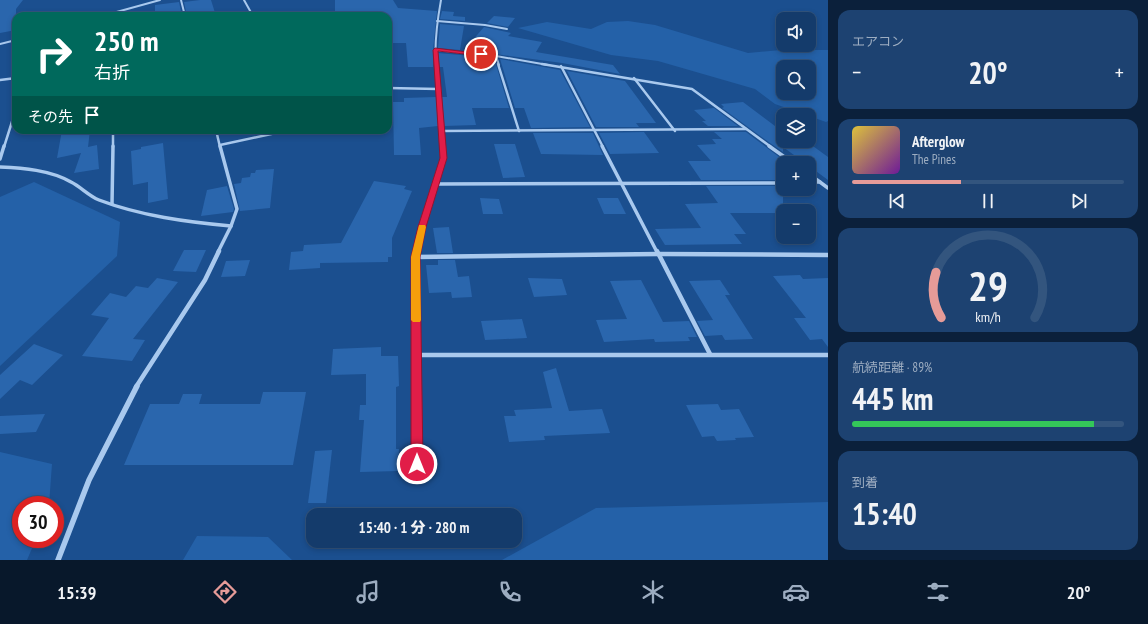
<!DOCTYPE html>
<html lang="ja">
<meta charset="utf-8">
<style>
:root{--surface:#143b6b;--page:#1d4271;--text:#f1f3f6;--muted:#9dadc1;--line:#33557e;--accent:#e69b98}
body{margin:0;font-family:"PT Sans Narrow","Noto Sans JP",sans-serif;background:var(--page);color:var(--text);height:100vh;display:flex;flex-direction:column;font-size:15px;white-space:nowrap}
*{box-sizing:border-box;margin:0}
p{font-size:13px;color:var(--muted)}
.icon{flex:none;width:22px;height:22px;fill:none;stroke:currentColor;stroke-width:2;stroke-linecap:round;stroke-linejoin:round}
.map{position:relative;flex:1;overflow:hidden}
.panel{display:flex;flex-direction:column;gap:10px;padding:10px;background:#0b203b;width:320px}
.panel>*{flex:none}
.guide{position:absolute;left:12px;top:12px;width:380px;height:122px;border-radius:12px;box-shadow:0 2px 6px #0003,0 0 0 1px var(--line);background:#00695c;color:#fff;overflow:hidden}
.buttons{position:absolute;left:776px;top:12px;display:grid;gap:8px}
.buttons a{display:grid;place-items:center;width:40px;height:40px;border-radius:8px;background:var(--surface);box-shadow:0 2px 6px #0003,0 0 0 1px var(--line);font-size:20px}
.speed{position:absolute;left:12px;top:496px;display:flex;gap:8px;font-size:20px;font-weight:700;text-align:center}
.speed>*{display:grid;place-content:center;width:52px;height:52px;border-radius:50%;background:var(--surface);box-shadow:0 2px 6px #0003,0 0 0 1px var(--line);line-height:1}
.speed .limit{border:6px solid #d22;background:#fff;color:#111}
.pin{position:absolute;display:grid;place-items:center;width:34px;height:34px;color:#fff;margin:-17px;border:2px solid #fff;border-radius:50%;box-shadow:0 1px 4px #0007}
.me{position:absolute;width:44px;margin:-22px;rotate:0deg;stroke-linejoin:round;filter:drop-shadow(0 0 3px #0008)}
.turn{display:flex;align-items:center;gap:14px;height:84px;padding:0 16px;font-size:18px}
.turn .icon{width:52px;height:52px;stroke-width:2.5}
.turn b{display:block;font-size:28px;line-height:34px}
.then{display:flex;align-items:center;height:38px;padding:0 16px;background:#0003;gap:8px;font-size:15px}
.big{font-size:30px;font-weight:800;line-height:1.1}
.panel .widget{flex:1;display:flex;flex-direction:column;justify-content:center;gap:6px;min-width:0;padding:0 14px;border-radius:12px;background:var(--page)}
.panel .dial{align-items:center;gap:0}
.dial svg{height:104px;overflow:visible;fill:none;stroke:var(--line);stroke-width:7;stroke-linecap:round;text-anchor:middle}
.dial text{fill:var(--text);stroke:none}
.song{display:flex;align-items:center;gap:12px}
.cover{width:48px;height:48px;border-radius:6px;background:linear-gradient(135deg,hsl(50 70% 55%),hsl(280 70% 35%))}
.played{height:4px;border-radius:2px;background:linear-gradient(90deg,var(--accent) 40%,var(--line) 40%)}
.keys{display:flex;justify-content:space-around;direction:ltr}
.heat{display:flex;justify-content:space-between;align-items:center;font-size:22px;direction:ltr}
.charge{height:6px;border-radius:3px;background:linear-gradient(90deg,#34c759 89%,var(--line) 0)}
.trip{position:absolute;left:306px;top:508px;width:216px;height:40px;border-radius:12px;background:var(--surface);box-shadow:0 2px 6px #0003,0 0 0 1px var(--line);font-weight:800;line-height:40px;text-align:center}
.dock{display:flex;height:64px;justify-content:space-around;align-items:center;background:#08182b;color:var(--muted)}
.dock .icon{width:28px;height:28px}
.dock .active{color:var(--accent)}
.dock b{font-size:18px;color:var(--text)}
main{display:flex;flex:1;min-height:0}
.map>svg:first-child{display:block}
.green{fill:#2461a8;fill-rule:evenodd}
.building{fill:#2a66ad}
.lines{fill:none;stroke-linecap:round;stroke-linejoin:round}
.minor-far4{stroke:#a9c9ee;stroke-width:2}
.minor-far3{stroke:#a9c9ee;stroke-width:2.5}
.minor-far2{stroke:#a9c9ee;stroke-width:3.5}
.minor-far1{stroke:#a9c9ee;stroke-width:4.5}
.minor{stroke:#a9c9ee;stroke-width:5.5}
.route{fill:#e11d48;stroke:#92132f}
.slow{fill:#f59e0b}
</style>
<main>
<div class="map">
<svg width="828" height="560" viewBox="0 0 828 560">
<rect width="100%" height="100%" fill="#1b4f8f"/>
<g class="green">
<path d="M628,21L655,25L748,53L781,50H828V121L826,122L775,104L755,89L658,61L611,55L518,28L547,22L591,29L607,22ZM783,67H809V93H783Z"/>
<path d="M34,182L120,222L117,256L0,366V197Z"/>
<path d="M0,452L52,464L49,505H21V539H36L27,560H0Z"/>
<path d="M828,502V560H502L596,508Z"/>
<path d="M197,536L268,537L292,560H183Z"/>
</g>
<g class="building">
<path d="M0,0H23L16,9V30L0,33Z"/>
<path d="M200,0H211L216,16H187L184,2Z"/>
<path d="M335,0H393L398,8L437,11L433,50V67H408L406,43H388V16L335,14Z"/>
<path d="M179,2L182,16H155V5Z"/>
<path d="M442,11L454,12L453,16L465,17V21L440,19Z"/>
<path d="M494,16L515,18L508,27L487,23Z"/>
<path d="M440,24L464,26L460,50L438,48Z"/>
<path d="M484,27L511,33L508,36L542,42L536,52L613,65L620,74L562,63L464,50Z"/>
<path d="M438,53L494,58L509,108H472L476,125L444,126L442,97H447L443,67H439Z"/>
<path d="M500,59L560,70L590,127L531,128L524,108H515Z"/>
<path d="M567,71L625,81L656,123H636L639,127H596Z"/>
<path d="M436,97L438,126L419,128L421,155H394L393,102H404V98Z"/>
<path d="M743,102L783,132V141H806L828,157V180L809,166V163H805L783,147V152L770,143L722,108L724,107L721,104Z"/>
<path d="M714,108L738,126H708L702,121H706L694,110Z"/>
<path d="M62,130H90L88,147L97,145L99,169L74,173L81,153L57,158Z"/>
<path d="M644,132L659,153L610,154L599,133Z"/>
<path d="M714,132H746L783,160V180H701L688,161H711L697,145L716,144L712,139H722Z"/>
<path d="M533,133H593L603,155L541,154Z"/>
<path d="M163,143L168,199L148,203V182L133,185L131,151L141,149V147Z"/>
<path d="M494,144H515L525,177L503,178Z"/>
<path d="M274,169L270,208L240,211L234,184L241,183L242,178L250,177L251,173H255L256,170Z"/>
<path d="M374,181L406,186L404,189L412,191L392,238V257H388V262L320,263V268L289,270L291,252L303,251L304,245L341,243Z"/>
<path d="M227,186L234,209L233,212L201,216L207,190Z"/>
<path d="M706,186H783V213H730L746,234H734L742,244L665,245L655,229L701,228L685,204L718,203Z"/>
<path d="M480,198L499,199L503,214H483Z"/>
<path d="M597,198H618L626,214H604Z"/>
<path d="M449,227L453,253H437L433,228Z"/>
<path d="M184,250H206L196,272L173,271Z"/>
<path d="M250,260L245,276L221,277L226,261Z"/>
<path d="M438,260H455L458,277L469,276L472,297L452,298L451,292L429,293L426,265H438Z"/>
<path d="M800,275L803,279L828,278V347L822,339L810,340L794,318H806L773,276Z"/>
<path d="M157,278L178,282L133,339L145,340L132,361L82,356L109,318L91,315L110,293L126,297L136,286L148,288Z"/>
<path d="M528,278L562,279L567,295L534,297Z"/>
<path d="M641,280L663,322L689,321L697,337H688L690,341L655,342L654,339L604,342L596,320L627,319L610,281Z"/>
<path d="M720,280L730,295H725L753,339L725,340L722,335L705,336L697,321L713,320L689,281Z"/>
<path d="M522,319L527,338L485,340L481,321Z"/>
<path d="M34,344L63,355L32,385L20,380L0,399V375Z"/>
<path d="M381,347V356H398L399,386L396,387V449H399L398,471L360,472L364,420H359L360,405H366V374L331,375L333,349Z"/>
<path d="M556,368L569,411L602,409L610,433L544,436L545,440L509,442L504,416H516L514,410L552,408L543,372Z"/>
<path d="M263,392H306L293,465H124L150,404H179L183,394H202L199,404H260Z"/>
<path d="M718,404L721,410L739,409L754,437L735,438L736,440L717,441L714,436L702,437L686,405Z"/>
<path d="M45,414L36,432L0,434V416Z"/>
<path d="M332,450L326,503H308L315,451Z"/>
<path d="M356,507L379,508V515H355Z"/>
<path d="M353,541H377V546L353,545Z"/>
</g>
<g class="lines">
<g class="minor-far4">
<path d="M181,0L185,16"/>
<path d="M244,0L253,16"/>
<path d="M102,16L160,0"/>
<path d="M437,21L485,25L507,29"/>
<path d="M0,44L16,40"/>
<path d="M435,50L496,56L548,65"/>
<path d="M496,56L499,65"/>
<path d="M436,65C434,43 437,22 441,0"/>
</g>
<g class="minor-far3">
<path d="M436,64L443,147"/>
<path d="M498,64L519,131"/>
<path d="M542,64L692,89L771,147"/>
<path d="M561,66L603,147"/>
<path d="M634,78L675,131"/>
<path d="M0,80L16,78"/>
<path d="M388,88L438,89"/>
<path d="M216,130L220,147"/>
<path d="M442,131L746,129"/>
<path d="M220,145L290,130"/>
<path d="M4,147L16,109"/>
<path d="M113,147V130"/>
</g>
<g class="minor-far2">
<path d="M602,146L657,252"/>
<path d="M769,146L793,163"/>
<path d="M0,159L4,146"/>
<path d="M0,167C23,168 50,170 71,182C81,187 89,196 99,200C141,216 187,222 231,226"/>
<path d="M809,174L828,188"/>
<path d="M809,182H820"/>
<path d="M437,184L783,183"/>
<path d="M112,204L113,146"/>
<path d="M218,252L231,226L237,209L220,146"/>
<path d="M417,252L422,227L444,158L443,146"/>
</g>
<g class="minor-far1">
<path d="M417,251L416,355H828"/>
<path d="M657,251L710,354"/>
<path d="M416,257L659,254L828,255"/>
<path d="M416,355V387"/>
<path d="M136,387L205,280L219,251"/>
</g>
<g class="minor">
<path d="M416,386L417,480"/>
<path d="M58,560L89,480L137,386"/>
</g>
</g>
<path class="route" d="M435,48L483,54L481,56L438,51L447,158L426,227L420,257L423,464L421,468L417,470L413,468L411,464V257L418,227L440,158L433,50Z"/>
<path class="slow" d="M419,225H425L426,227L420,257L421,320L420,322H413L411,320V257Z"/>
</svg>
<div class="buttons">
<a><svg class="icon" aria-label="sound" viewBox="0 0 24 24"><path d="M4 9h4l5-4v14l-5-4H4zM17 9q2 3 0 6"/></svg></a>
<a><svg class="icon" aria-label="search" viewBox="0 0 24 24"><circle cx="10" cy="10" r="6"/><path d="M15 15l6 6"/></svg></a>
<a><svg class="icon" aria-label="layers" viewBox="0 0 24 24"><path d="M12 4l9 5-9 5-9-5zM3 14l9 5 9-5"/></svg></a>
<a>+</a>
<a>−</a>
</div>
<div class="speed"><div class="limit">30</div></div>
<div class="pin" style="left:481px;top:54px;background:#d93025"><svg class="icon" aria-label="arrive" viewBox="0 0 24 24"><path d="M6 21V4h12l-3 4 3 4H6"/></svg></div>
<svg class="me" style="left:417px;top:464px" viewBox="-20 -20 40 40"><circle r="17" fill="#e11d48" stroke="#fff" stroke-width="3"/><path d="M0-11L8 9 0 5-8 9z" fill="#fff"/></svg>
<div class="trip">15:40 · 1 分 · 280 m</div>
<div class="guide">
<div class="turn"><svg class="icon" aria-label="right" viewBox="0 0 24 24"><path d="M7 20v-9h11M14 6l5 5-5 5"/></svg><div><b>250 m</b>右折</div></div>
<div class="then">その先<svg class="icon" aria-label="arrive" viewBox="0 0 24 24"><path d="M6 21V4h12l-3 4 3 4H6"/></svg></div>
</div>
</div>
<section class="panel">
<div class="widget"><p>エアコン</p>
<div class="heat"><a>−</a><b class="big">20°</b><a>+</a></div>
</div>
<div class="widget">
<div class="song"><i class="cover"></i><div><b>Afterglow</b><p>The Pines</p></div></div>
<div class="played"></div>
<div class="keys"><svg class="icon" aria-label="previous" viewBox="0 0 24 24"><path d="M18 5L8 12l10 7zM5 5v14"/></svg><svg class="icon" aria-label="pause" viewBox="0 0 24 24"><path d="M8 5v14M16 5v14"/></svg><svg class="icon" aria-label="next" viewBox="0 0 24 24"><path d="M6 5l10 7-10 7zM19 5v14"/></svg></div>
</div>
<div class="widget dial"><svg viewBox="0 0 100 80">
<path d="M14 69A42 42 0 1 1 86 69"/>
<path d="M14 69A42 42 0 0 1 10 34" stroke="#e69b98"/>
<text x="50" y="56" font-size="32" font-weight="700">29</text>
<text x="50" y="72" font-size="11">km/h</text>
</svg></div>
<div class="widget"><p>航続距離 · 89%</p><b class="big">445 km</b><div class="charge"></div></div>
<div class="widget"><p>到着</p><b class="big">15:40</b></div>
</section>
</main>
<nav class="dock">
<b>15:39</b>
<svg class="icon active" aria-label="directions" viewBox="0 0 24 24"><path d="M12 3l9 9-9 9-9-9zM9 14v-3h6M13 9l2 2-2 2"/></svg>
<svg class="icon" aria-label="music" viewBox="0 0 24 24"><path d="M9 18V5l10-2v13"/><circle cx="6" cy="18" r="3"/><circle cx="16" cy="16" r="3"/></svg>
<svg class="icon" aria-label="phone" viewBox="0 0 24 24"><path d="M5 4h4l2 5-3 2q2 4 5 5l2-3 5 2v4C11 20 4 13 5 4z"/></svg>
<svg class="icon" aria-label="climate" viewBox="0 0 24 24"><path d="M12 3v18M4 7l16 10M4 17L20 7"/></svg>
<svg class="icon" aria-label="car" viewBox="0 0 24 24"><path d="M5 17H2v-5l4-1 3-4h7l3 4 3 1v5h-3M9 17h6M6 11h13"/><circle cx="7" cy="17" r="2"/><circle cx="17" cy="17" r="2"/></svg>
<svg class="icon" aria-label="filters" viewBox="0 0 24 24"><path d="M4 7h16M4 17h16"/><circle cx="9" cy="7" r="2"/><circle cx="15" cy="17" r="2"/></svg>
<b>20°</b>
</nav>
